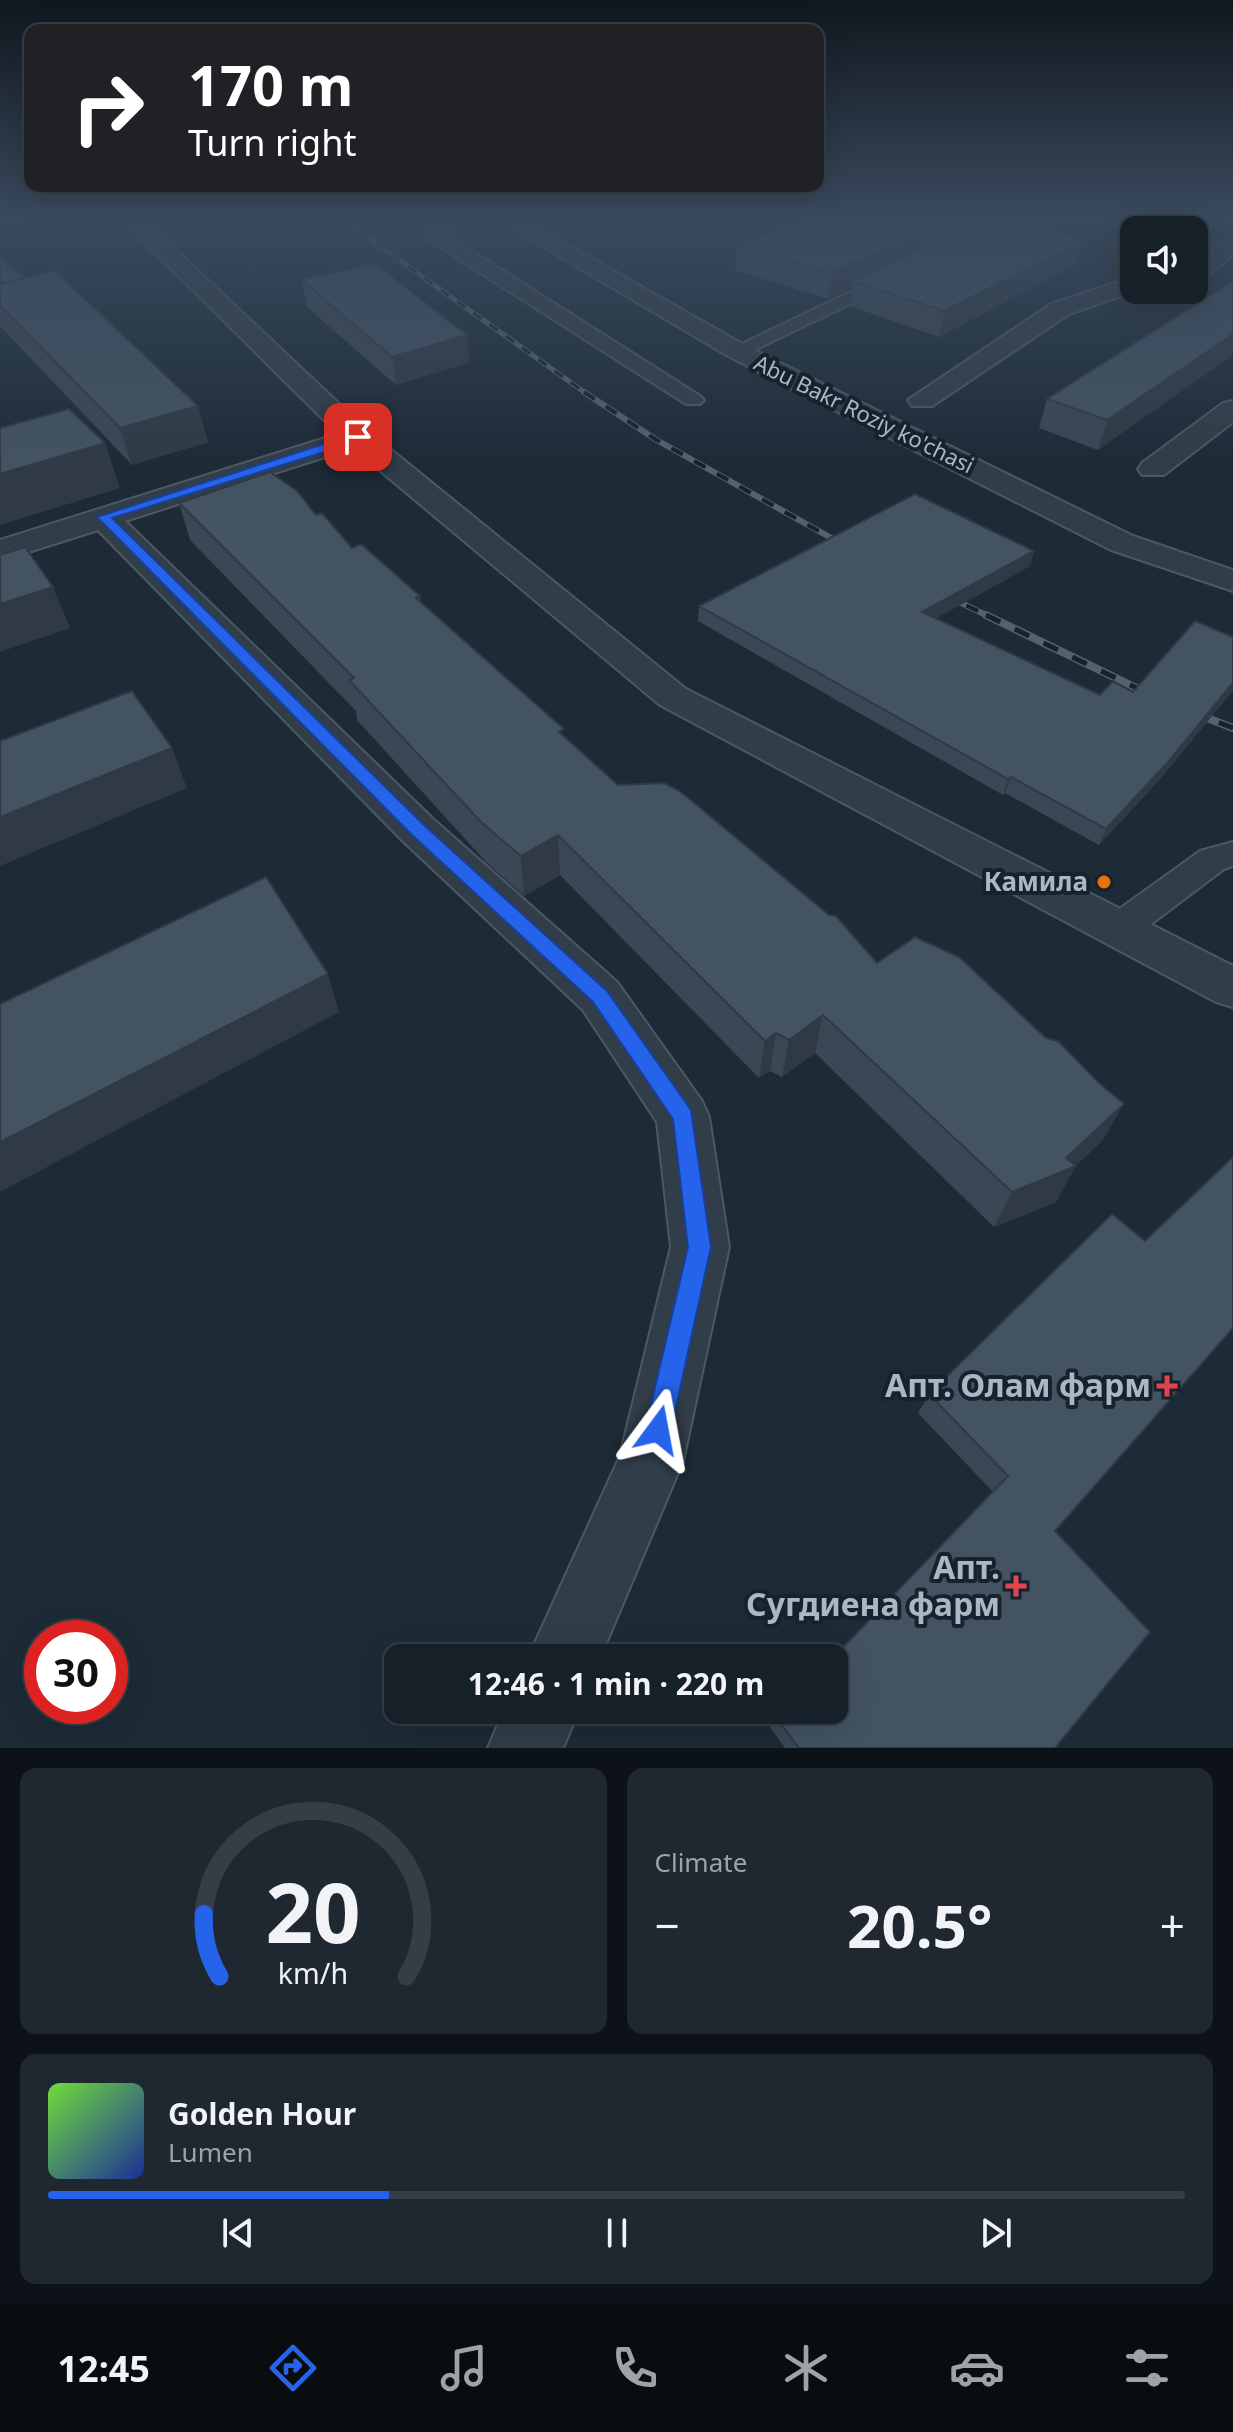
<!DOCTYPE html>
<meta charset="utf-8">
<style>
:root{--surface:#162029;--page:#1f2831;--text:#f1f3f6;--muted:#9ea3a8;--line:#353e46;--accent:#2563eb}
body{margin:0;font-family:"Noto Sans",sans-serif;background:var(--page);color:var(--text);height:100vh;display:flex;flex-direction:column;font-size:30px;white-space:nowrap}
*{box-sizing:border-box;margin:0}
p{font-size:26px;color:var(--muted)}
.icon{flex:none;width:44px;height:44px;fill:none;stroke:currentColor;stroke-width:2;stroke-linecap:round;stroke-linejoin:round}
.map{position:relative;height:1748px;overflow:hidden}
.side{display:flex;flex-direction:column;gap:20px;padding:20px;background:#0c1217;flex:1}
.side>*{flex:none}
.banner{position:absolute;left:24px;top:24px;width:800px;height:168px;border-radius:16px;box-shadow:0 8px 32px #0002,0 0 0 2px var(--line);background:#202124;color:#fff;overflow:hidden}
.controls{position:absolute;left:1120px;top:216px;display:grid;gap:16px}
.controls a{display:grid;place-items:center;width:88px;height:88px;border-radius:16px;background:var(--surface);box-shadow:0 8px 32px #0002,0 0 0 2px var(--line);font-size:40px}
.speed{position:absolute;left:24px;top:1620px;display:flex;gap:16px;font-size:40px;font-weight:700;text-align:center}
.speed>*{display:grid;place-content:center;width:104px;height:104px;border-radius:50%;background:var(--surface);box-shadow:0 8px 32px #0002,0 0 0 2px var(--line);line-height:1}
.speed .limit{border:12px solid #d22;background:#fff;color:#111}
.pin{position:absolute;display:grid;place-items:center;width:68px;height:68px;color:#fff;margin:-34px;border-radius:16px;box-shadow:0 4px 12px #0006}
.me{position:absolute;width:88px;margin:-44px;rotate:13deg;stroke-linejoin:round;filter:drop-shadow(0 0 6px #0008)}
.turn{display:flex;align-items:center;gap:28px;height:168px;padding:0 32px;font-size:36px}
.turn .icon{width:104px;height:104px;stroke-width:2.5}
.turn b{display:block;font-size:56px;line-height:68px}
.big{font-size:60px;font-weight:700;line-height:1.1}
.side .card{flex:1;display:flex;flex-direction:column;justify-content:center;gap:12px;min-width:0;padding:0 28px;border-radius:16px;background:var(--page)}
.side .dial{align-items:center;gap:0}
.dial svg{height:208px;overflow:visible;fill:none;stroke:var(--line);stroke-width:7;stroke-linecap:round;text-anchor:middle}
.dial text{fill:var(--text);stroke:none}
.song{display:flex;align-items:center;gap:24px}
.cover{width:96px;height:96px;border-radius:12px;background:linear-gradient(135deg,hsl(100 70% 55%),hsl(230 70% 35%))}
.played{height:8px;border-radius:4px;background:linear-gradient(90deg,var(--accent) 30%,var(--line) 30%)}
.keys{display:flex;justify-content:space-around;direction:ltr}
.heat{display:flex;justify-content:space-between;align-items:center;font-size:44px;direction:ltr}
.side .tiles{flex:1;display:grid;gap:20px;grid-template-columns:1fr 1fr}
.card:last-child{grid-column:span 2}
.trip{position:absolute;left:384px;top:1644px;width:464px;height:80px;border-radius:16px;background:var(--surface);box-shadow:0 8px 32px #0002,0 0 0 2px var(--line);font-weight:700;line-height:80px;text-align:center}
.tab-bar{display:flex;height:128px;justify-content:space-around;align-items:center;background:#090d10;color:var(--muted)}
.tab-bar .icon{width:56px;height:56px}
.tab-bar .active{color:var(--accent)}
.tab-bar b{font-size:36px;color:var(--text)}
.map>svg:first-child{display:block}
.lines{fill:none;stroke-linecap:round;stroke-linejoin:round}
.lane-casing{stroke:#4c5863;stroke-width:4}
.street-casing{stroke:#4c5863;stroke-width:4}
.lane{fill:#313d48;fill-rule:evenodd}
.street{fill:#313d48;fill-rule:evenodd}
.rail-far2-casing{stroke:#52626f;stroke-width:5}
.rail-far1-casing{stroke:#52626f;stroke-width:6}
.rail-casing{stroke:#52626f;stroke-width:8}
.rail-far2{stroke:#17222c;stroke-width:3;stroke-dasharray:10;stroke-linecap:butt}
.rail-far1{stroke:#17222c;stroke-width:4;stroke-dasharray:13;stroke-linecap:butt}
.rail{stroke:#17222c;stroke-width:5;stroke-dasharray:16;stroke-linecap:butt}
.wall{fill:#3a4754}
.shaded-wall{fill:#2f3a45}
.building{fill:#435362;stroke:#2f3a45;stroke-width:2}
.route{fill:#2563eb;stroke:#184099;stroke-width:2}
.food-dot{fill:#e8710a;stroke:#17222c;stroke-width:3}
.health-dot{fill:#e0444e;stroke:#17222c;stroke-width:3}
.labels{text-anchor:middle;stroke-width:8;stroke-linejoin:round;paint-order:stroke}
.far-street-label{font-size:22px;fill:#aab8c5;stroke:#17222c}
.poi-label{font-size:26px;font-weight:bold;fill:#aab8c5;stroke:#17222c;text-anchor:end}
.near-poi-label{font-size:32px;font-weight:bold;fill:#aab8c5;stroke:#17222c;text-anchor:end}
</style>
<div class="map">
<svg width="1233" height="1748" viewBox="0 0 1233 1748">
<rect width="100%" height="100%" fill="#1d2b37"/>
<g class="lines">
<g class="lane-casing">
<g id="lane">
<path d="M449,220H476L442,232L700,396L704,400L700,404H686L429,240L424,230Z"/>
<path d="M892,272L898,273V281L744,355H730L727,351Z"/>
<path d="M1233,842V866L1224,869L1130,940L1117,944L1104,940L1099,930L1104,920L1200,851Z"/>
</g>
</g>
<g class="street-casing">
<g id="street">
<path d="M122,220H144L368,431L686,689L1233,966V1007L1216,1002L660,705L353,448L125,521L433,819L617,982L702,1101L709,1117L729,1247L683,1461L600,1658H528L620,1456L671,1247L657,1122L583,1010L403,841L98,530L0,561V540L338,434Z"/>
<path d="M498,220H524L746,346L1133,536L1233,570V591L1111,550L728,356Z"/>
<path d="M1233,237V255L1202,280L1194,282V264Z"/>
<path d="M1134,277V290H1139L1069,314L932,406H912L908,400L1051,304Z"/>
<path d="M1233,401V422L1164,475H1142L1138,469L1142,463L1223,403Z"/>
<path d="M504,1710H579L563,1748H488Z"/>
</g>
</g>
<use href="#lane" class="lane"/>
<use href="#street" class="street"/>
<g class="rail-far2-casing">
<path id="rail-far2" d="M343,220L587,394"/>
</g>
<g class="rail-far1-casing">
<g id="rail-far1">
<path d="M584,392L655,439L849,548"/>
<path d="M943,594L990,617"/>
</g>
</g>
<g class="rail-casing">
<g id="rail">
<path d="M986,615L1155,697"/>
<path d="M1189,711L1233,728"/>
</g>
</g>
<use href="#rail-far2" class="rail-far2"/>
<use href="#rail-far1" class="rail-far1"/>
<use href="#rail" class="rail"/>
</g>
<g class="wall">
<path d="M1051,231L1077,264L939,337L850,306L853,287L828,299L735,270L737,246Z"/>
<path d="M0,258L208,442L132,465L0,326Z"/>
<path d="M302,280L470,362L396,385L307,307Z"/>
<path d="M1233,281L1098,450L1039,428L1047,399Z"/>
<path d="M179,503L316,515L352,548L420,596L421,603L618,785L877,963L1103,1140L1075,1166L1056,1202L994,1227L815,1053L782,1077L770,1071L759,1078L560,875L524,896L487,863L357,720L356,711L190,540Z"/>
<path d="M1034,551L1030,566L936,618L1100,695L1133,692L1233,637V690L1161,778L1099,845L1005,793L1003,795L698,621L699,606Z"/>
<path d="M1112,1214L1055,1531V1748H785L770,1727L776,1717L993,1492L918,1413L929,1394Z"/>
</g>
<g class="shaded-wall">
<path d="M184,220H232L186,227Z"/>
<path d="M945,220H990L854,281L853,287L828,299L831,273Z"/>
<path d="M1084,240L1077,264L939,337L944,311Z"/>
<path d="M1233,334V355L1098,450L1107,420Z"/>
<path d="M467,335L470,362L396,385L392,357Z"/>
<path d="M198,406L208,442L132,465L120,428Z"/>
<path d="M105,443L120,488L0,525V474Z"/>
<path d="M1034,551L1030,566L919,628L922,612Z"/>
<path d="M53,587L70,628L0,652V604Z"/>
<path d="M1233,683V690L1161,778L1099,845L1106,829Z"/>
<path d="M172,748L187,788L0,866V817Z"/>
<path d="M1011,777L1005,793L1003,795L1008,779Z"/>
<path d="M558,835L560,875L524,896L521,856Z"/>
<path d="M328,974L339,1012L0,1192V1142Z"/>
<path d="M823,1015L815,1053L782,1077L789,1040Z"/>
<path d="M776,1033L770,1071L759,1078L765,1041Z"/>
<path d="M1124,1104L1103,1140L1073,1168L1076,1166L1056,1202L994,1227L1012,1192L1066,1158Z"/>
</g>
<g class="building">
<path d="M801,220H945L831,273L737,246Z"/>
<path d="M982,220H1053L1050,231L1084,240L944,311L854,281Z"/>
<path d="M0,258L25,278L0,284Z"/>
<path d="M375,264L467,335L392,357L302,280Z"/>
<path d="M55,271L198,406L120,428L0,305V284Z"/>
<path d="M1233,281V334L1107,420L1047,399Z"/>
<path d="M69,409L105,443L0,474V428Z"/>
<path d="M270,472L297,491L316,515L322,513L352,548L361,544L420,596L416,598L564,729L559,732L618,785L664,783L681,792L829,915L836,916L877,963L915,937L959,957L1046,1038L1058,1041L1099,1083L1124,1104L1066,1158L1076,1166L1012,1192L823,1015L789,1040L776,1033L765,1041L558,835L521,856L482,823L349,680L354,678L179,503Z"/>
<path d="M915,494L1034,551L922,612L1100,695L1113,681L1133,692L1195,621L1233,637V683L1168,762L1106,829L1011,777L1008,779L699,606Z"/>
<path d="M25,547L53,587L0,604V555Z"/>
<path d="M132,691L172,748L0,817V741Z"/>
<path d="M266,877L328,974L0,1142V1004Z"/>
<path d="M1233,1157V1328L1055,1531L1150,1632L1055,1748H799L776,1717L783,1710H834L833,1658L1008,1476L929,1394L1112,1214L1145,1241Z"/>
</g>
<linearGradient id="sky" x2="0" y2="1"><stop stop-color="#10181e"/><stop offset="0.47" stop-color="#3a4a5e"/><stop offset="1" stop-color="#3a4a5e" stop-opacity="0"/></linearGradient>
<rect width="1233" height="465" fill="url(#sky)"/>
<path class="route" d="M358,433L364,437L363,440L112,518L425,826L607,991L691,1110L711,1247L671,1430L667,1440L658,1444L649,1440L645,1430L688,1247L673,1119L593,1002L412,835L97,517Z"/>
<circle class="food-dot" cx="1104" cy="882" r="8"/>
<g class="health-dot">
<path d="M1163 1374h8v8h8v8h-8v8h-8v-8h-8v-8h8z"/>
<path d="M1012 1574h8v8h8v8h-8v8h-8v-8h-8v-8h8z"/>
</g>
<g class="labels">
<g class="far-street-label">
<text transform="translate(864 414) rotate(26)" y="8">Abu Bakr Roziy ko'chasi</text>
</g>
<g class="poi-label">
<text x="1088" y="891">Камила</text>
</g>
<g class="near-poi-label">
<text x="1151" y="1397">Апт. Олам фарм</text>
<text x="1000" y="1579">Апт.<tspan x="1000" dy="37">Сугдиена фарм</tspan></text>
</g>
</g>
</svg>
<div class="controls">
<a><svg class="icon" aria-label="sound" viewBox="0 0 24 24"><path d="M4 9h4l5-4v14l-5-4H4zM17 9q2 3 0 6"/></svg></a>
</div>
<div class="speed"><div class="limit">30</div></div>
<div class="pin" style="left:358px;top:437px;background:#d93025"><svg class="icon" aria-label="arrive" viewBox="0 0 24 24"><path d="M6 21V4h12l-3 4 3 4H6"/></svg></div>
<svg class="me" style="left:658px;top:1430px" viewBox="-20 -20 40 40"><path d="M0-17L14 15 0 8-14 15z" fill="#2563eb" stroke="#fff" stroke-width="4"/></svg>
<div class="trip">12:46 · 1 min · 220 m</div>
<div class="banner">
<div class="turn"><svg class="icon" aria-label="right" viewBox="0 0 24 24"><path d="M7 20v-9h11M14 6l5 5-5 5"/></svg><div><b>170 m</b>Turn right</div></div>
</div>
</div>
<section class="side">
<div class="tiles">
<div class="card dial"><svg viewBox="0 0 100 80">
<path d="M14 69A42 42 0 1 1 86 69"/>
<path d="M14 69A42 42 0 0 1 8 45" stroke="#2563eb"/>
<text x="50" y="56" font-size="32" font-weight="700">20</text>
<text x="50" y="72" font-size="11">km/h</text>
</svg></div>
<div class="card"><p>Climate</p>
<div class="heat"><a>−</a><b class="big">20.5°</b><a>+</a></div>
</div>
<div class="card">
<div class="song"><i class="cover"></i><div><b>Golden Hour</b><p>Lumen</p></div></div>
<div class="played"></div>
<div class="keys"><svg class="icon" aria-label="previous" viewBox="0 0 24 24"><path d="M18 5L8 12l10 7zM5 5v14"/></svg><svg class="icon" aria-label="pause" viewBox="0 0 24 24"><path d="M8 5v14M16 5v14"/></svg><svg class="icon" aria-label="next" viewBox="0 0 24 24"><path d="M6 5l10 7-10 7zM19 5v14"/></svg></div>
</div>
</div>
</section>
<nav class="tab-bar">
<b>12:45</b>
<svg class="icon active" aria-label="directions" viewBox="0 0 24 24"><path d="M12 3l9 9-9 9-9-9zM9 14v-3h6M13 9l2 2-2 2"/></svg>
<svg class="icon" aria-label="music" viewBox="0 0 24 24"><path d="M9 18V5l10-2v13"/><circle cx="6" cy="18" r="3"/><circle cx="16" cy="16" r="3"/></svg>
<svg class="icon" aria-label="phone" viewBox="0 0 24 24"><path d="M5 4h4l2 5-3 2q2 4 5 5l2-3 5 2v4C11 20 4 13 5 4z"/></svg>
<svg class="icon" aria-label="climate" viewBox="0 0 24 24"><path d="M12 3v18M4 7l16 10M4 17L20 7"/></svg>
<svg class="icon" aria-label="car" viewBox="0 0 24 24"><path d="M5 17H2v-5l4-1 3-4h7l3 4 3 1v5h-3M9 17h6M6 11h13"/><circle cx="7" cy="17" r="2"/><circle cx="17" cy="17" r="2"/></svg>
<svg class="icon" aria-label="filters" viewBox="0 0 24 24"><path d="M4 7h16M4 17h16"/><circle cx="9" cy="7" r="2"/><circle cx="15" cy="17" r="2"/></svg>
</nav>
